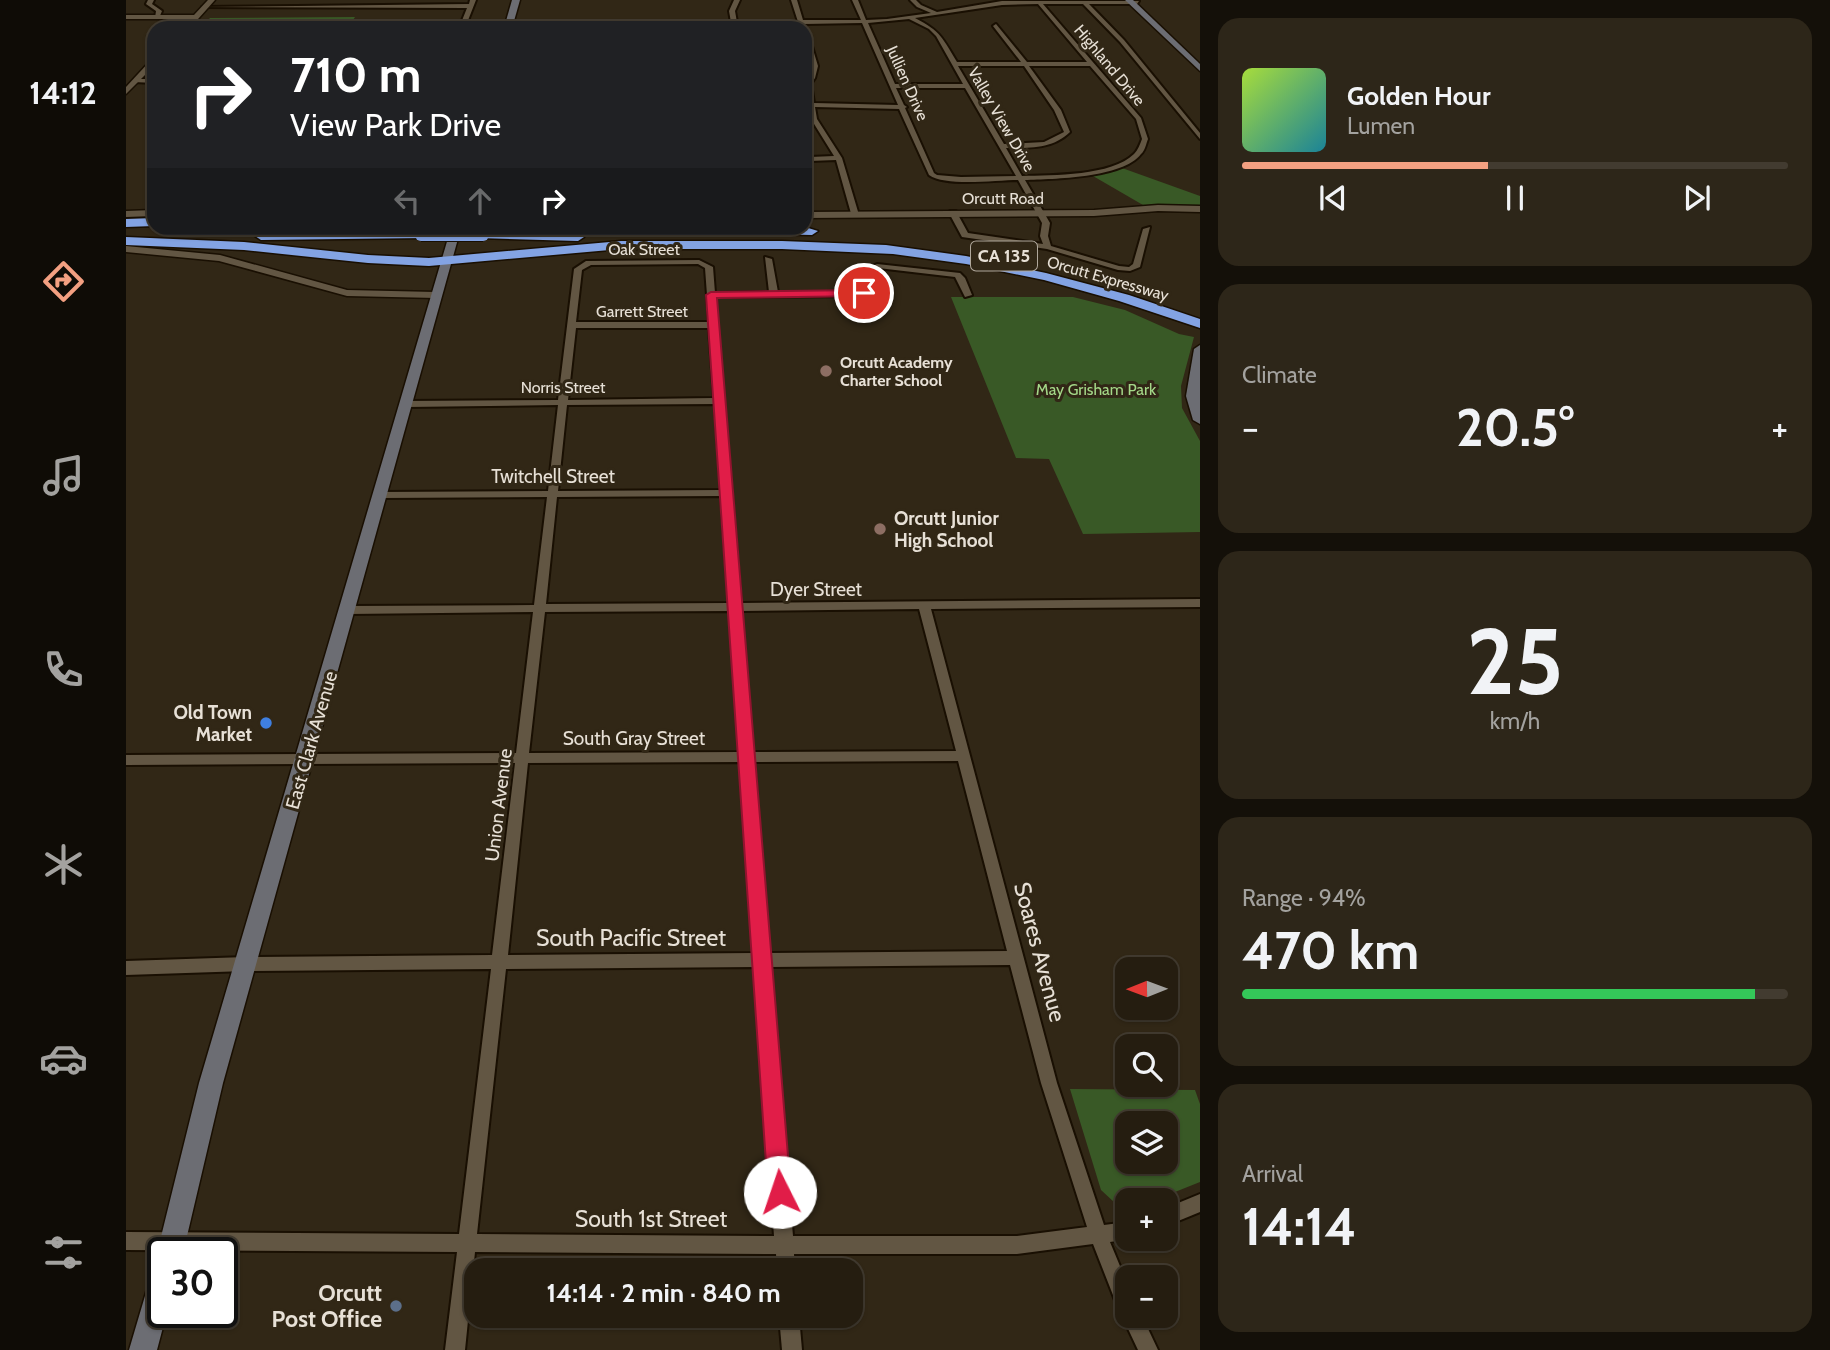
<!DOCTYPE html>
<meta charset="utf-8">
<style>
:root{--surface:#251d10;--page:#2d2619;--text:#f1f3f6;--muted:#a3a29f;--line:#423b30;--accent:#f3a081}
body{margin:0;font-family:Cabin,sans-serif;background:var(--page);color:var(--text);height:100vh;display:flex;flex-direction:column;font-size:26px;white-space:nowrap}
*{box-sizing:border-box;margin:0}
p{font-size:23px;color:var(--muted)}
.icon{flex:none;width:38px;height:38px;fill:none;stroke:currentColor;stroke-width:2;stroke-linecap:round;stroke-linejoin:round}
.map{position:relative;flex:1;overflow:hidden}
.sheet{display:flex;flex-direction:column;gap:18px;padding:18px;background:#141009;width:630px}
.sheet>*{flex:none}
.guide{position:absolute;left:21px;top:21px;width:665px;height:214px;border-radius:21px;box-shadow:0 2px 5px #0004,0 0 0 2px var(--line);background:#202124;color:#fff;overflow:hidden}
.needle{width:46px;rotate:269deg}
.fabs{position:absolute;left:989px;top:957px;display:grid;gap:14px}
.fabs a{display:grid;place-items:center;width:63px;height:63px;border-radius:14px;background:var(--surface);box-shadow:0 2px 5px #0004,0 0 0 2px var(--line);font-size:35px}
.speed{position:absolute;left:21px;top:1237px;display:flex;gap:14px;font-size:35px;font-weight:700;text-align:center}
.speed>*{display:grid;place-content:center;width:91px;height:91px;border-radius:50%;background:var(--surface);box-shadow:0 2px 5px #0004,0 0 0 2px var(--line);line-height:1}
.speed .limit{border:4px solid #111;border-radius:10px;background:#fff;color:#111}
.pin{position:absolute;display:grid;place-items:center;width:60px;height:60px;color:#fff;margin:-30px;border:4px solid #fff;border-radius:50%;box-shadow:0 2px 7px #0007}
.me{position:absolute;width:77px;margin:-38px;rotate:356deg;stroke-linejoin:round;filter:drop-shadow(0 0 5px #0008)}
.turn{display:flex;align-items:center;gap:24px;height:147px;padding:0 28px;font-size:32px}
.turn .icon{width:91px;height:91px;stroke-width:2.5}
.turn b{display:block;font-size:49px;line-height:60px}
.lanes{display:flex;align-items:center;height:66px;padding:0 28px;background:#0003;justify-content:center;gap:35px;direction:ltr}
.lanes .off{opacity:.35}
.big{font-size:52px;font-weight:800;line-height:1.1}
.sheet .tile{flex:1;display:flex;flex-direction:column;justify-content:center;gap:10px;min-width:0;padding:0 24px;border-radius:21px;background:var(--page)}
.sheet .dial{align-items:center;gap:0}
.dial b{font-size:91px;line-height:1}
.song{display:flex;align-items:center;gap:21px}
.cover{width:84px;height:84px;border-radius:10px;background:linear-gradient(135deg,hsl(80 70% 55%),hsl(190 70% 35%))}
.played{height:7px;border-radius:4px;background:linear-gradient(90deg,var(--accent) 45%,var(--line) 45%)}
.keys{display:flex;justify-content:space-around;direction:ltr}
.heat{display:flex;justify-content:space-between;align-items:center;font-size:38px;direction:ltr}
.charge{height:10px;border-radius:5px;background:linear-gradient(90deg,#34c759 94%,var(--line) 0)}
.trip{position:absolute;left:338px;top:1258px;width:399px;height:70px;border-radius:21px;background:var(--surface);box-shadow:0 2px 5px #0004,0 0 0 2px var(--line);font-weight:800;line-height:70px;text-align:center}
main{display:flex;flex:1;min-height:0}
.tab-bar{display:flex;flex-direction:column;width:126px;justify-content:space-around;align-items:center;background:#0f0c06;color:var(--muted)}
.tab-bar .icon{width:49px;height:49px}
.tab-bar .current{color:var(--accent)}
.tab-bar b{font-size:32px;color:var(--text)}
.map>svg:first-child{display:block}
.green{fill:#395926;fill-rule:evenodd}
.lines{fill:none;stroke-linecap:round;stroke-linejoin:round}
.minor-casing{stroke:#190f02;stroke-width:4}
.tertiary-casing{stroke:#190f02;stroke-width:3}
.secondary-casing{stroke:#190f02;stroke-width:3}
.motorway-casing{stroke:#190f02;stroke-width:3}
.minor{fill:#625643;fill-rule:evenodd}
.tertiary{fill:#625643;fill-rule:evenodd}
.secondary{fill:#6c6d73;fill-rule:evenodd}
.motorway{fill:#83a3e3;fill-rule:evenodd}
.motorway-bridge-casing{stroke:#190f02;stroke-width:14;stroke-linecap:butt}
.motorway-bridge{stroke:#83a3e3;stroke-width:12}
.route{fill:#e11d48;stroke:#92132f;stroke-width:2}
.education-dot{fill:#8d6e63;stroke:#312716;stroke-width:2.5}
.shop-dot{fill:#3f7fe0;stroke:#312716;stroke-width:2.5}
.service-dot{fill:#5c6f8a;stroke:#312716;stroke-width:2.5}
.labels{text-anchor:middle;stroke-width:6;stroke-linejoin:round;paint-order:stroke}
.far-street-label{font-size:16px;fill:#e7e0d6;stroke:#312716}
.far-poi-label{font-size:16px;font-weight:bold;fill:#e7e0d6;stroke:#312716;text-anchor:start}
.far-park-label{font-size:16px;fill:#a4d888;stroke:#312716}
.shield{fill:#312716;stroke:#b0a89c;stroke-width:2}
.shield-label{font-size:18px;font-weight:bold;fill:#e7e0d6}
.street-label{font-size:19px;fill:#e7e0d6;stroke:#312716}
.poi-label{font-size:19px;font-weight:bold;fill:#e7e0d6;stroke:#312716;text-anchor:start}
.near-street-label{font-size:23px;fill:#e7e0d6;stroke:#312716}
.near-poi-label{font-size:23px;font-weight:bold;fill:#e7e0d6;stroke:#312716;text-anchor:end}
</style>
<main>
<nav class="tab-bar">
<b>14:12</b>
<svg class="icon current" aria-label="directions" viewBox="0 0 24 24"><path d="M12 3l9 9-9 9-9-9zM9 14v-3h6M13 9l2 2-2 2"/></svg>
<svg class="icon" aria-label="music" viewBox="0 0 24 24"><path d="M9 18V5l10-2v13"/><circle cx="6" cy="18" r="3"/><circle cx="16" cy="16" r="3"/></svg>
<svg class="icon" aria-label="phone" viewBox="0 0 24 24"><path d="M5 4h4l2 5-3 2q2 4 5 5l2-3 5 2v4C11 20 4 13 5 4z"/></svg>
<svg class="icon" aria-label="climate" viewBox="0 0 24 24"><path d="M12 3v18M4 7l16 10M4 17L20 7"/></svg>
<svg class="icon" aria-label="car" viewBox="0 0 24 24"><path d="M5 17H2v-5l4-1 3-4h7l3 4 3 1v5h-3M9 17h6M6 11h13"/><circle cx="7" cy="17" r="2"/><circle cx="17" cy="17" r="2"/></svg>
<svg class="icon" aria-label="filters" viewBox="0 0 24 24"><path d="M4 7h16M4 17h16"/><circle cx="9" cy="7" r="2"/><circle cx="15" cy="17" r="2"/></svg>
</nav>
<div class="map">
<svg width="1074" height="1350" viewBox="0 0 1074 1350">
<rect width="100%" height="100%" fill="#312716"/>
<g class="green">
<path d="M229,17L222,28H74L84,18Z"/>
<path d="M996,168L1074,196V205H1017L967,176Z"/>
<path d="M825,297H947L999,310L1053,334L1068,337L1055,386L1056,408L1074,441V532L957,534L923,459L890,458Z"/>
<path d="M944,1089L1069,1090L1074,1104V1182L1029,1200H1001V1208L988,1202L975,1190ZM1001,1124H1040V1162H1001Z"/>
</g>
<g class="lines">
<g class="minor-casing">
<g id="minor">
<path d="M22,0H28L26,4L36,11L33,18H29L30,11L20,4Z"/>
<path d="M344,0H350L339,28H333L341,8L76,7L343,4Z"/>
<path d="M608,0H614L609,11L612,28H606L603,11Z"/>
<path d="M665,0H671L677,20H735L726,0H732L740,20L761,19L805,13L791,7L784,0H790L795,5L811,12L876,1H1013L1011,4H963L998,40L1074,133V139L994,42L957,4H917L1015,118L1022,139C1020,144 1019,151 1015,154C997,178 927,179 899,180L924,223L922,236L925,246L993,266L1003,267L1007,264L1017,229L1024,227L1014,267L1004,271L992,270L921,249L836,237L823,213L824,211H830L842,233L917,244L914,236L916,223L892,180C870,180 820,187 803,175L773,109L689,107L691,119L716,158L733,215L726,217L710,160L684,161L681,159L684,157L708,156L685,119L679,84C694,63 679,53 679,31L682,33L692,66L689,78L685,84L688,103L772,105L736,23L678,24L680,28L679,29L674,28ZM912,4L961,62H901L870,24L867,26L895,62H831C817,39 815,31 789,18L876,5ZM783,19L803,29L810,36L837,84H769L742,23ZM832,66H898L928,110L938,132L918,142L878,144ZM903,66H964L1010,119L1016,139C1014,144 1012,150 1008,154C986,176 927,175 896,176L880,148C903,148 927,149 944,132L935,110ZM770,88H839L890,176L835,177L811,175L808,173L779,108L781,107L778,105Z"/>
<path d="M10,79H28V83L8,82Z"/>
<path d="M639,257L646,259L652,292H736L742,268L751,264L834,273L839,278L846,295L839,297L829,277L752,268L750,269L745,291L738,296L589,297L615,603L1074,599V607L805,609L931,1083L978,1225L1001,1222V1239H1004L984,1242L1001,1283V1316H1016L1032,1350H1012L996,1316L997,1314L994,1313L967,1244L891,1254H668L669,1270H651L650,1254L349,1252L339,1350H319L331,1252L0,1250V1232L333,1234L365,969L120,971L0,975V961L120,957L366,955L389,763L0,765V755L390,753L407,612L222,614L216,610L222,606L408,605L421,497L255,498L250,495L255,492L422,491L432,405L281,407L276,404L281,401L432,400L448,269L460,261L573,260L587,267L589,293L643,292ZM572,264L579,268L583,322H450L456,270L465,265ZM450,328H583L588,398L442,400ZM589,404L595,490L432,491L441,405ZM595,496L603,603L420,604L431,497ZM793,609L830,751L627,752L615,611ZM604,611L614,752L403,753L419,612ZM832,761L881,951L643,953L628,762ZM614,762L628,953L382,955L402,763ZM884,965L915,1083L961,1227L891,1236H667L644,967ZM629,967L648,1236L351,1234L380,969Z"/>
<path d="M1074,1194V1212L1040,1226V1208Z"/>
<path d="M653,1316H673L676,1350H656Z"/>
</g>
</g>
<g class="tertiary-casing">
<g id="tertiary">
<path d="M82,0H89L64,28H57L65,19H0V15H68Z"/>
<path d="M25,60H28V66L0,94V87Z"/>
<path d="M1032,205L1074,206V212L1032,211L968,216L679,218V212L968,210Z"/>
<path d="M28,210V216L0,217V211Z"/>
<path d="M0,246L94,255L221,290L310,292L315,295L310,298L221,296L93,261L0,252Z"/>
</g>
</g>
<g class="secondary-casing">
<g id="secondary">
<path d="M386,0H394L386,28H378Z"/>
<path d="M999,0H1007L1074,64V71Z"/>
<path d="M325,228H335L97,1083L57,1253H37V1263L31,1253L73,1083Z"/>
<path d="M1074,345V424L1067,420L1060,396L1068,349Z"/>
<path d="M37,1266V1312H41L31,1350H3L24,1279L28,1270Z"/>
</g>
</g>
<g class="motorway-casing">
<g id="motorway">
<path d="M28,218V226L0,227V219Z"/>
<path d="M679,227L692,231L686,235L546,232L540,228Z"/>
<path d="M295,231L300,232V238L135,240L129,236L135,232Z"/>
<path d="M357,231L452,233L458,237L452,241L352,238V232Z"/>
<path d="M0,237L118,242L242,255L303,258L495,241H656L760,245L840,256L920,273L1003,295L1074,319V328L993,301L918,280L840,264L767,254L656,249H495L303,266L242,263L118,250L0,245Z"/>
</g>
</g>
<use href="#minor" class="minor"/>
<use href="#tertiary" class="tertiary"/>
<use href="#secondary" class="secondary"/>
<use href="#motorway" class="motorway"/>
<g class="motorway-bridge-casing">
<path id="motorway-bridge" d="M295,235H357"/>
</g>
<use href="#motorway-bridge" class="motorway-bridge"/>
</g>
<path class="route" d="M738,290L743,293L742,296L591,298L665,1192L662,1200L654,1203L645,1200L642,1192L580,295L585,292Z"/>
<g class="education-dot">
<circle cx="700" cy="371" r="7"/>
<circle cx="754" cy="529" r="7"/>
</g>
<circle class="shop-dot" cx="140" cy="723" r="7"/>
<circle class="service-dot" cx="270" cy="1306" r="7"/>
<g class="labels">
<g class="far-street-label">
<text transform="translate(984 65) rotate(50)" y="6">Highland Drive</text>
<text transform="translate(782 83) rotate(66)" y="6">Jullien Drive</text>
<text transform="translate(876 119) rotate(60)" y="6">Valley View Drive</text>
<text x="877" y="204">Orcutt Road</text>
<text x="518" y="255">Oak Street</text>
<text transform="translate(982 278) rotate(16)" y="6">Orcutt Expressway</text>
<text x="516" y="317">Garrett Street</text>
<text x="437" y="393">Norris Street</text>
</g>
<g class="far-poi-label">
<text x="714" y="368">Orcutt Academy<tspan x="714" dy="18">Charter School</tspan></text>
</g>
<g class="far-park-label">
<text x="970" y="395">May Grisham Park</text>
</g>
<rect class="shield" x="845" y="241.5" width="66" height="29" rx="5"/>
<g class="shield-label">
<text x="878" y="262">CA 135</text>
</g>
<g class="street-label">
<text x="427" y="483">Twitchell Street</text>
<text x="690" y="596">Dyer Street</text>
<text x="508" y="745">South Gray Street</text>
<text transform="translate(185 740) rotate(-74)" y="7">East Clark Avenue</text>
<text transform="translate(372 805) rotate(-83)" y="7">Union Avenue</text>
</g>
<g class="poi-label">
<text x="768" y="525">Orcutt Junior<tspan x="768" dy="22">High School</tspan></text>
<text x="126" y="719" text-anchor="end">Old Town<tspan x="126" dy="22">Market</tspan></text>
</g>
<g class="near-street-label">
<text x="505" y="946">South Pacific Street</text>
<text transform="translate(914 952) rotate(75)" y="8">Soares Avenue</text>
<text x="525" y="1227">South 1st Street</text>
</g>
<g class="near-poi-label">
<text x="256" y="1301">Orcutt<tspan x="256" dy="26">Post Office</tspan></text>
</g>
</g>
</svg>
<div class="fabs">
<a><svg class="needle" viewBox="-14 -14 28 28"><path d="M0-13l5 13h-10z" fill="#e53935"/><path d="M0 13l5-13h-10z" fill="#a3a29f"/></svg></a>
<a><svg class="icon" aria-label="search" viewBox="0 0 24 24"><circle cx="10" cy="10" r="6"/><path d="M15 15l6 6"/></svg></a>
<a><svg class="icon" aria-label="layers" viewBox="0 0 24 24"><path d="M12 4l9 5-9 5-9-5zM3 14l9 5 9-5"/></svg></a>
<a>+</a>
<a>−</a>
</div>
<div class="speed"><div class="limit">30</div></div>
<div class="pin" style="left:738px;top:293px;background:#d93025"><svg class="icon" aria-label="arrive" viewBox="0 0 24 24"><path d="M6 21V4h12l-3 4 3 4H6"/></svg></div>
<svg class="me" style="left:654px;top:1192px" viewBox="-20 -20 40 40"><circle r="19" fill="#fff"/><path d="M0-13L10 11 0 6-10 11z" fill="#e11d48"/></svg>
<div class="trip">14:14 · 2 min · 840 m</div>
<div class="guide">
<div class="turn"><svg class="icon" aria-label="right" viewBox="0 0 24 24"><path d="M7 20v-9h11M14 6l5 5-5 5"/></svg><div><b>710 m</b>View Park Drive</div></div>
<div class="lanes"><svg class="icon off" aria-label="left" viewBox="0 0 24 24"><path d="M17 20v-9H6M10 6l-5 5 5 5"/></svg><svg class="icon off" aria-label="ahead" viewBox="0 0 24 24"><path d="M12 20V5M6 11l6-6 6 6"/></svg><svg class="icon" aria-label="right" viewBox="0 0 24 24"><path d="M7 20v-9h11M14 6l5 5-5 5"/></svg></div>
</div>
</div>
<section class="sheet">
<div class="tile">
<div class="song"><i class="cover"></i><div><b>Golden Hour</b><p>Lumen</p></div></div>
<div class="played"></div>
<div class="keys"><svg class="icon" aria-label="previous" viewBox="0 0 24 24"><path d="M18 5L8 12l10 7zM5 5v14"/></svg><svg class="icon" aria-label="pause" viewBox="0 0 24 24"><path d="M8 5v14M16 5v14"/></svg><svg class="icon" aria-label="next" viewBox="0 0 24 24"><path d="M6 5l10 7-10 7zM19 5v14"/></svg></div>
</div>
<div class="tile"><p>Climate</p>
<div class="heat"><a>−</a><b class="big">20.5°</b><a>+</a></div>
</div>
<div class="tile dial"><b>25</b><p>km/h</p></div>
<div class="tile"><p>Range · 94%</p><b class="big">470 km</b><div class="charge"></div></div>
<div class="tile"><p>Arrival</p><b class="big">14:14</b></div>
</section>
</main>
